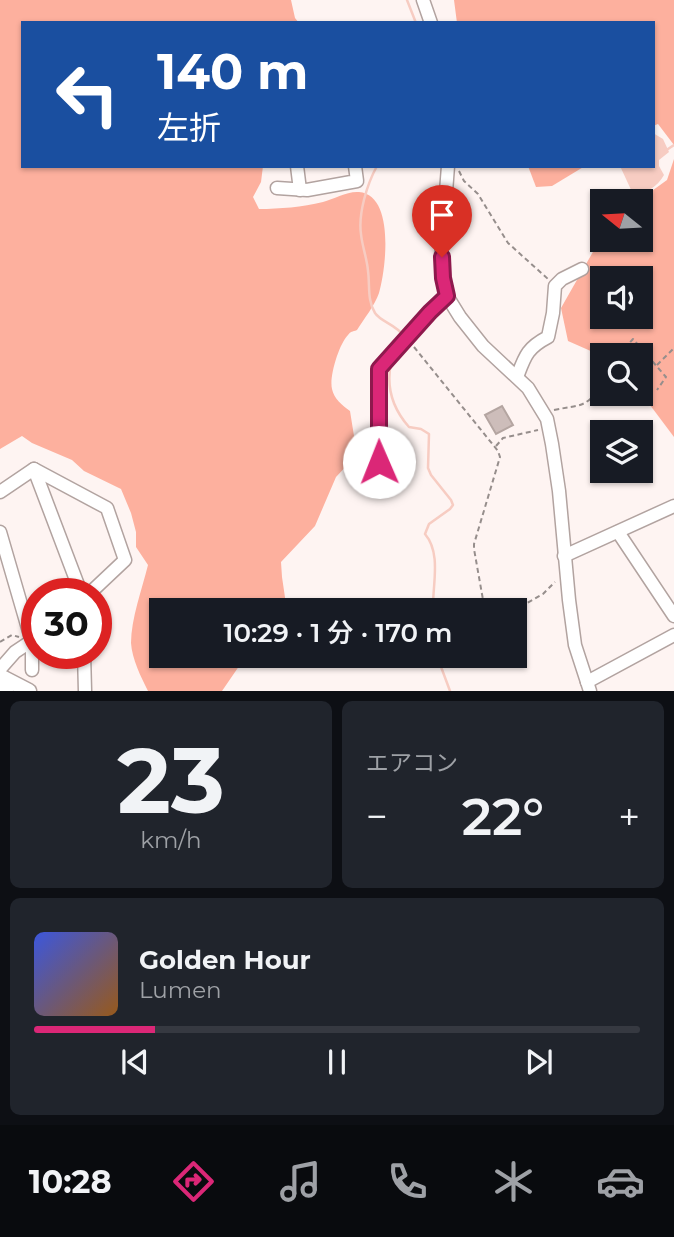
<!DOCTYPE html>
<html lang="ja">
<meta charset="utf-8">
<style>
:root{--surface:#171b24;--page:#20242c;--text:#f1f3f6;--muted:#9ea1a6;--line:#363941;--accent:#db2777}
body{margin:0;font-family:Montserrat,"Noto Sans JP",sans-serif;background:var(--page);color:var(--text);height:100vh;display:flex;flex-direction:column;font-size:26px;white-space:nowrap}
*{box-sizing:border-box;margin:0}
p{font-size:23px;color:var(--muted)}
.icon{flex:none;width:38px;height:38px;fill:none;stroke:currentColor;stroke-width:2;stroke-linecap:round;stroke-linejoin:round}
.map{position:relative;height:691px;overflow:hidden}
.drawer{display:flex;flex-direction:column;gap:10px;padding:10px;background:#0d0f14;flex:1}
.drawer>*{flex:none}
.guide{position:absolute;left:21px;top:21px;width:634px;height:147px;border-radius:0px;box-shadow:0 2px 5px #0004;background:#1a4fa0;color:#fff;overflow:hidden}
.needle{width:46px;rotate:288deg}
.fabs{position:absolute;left:590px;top:189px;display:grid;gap:14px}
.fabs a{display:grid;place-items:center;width:63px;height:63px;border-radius:0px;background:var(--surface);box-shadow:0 2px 5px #0004;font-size:35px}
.speed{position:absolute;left:21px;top:578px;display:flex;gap:14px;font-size:35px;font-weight:700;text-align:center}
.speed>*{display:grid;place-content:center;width:91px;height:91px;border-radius:50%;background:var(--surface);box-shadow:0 2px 5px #0004;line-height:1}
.speed .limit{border:10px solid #d22;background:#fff;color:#111}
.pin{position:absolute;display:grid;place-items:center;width:60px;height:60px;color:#fff;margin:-72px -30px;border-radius:50% 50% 50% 0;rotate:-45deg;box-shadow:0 0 7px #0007}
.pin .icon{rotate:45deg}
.me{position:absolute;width:77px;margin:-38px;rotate:359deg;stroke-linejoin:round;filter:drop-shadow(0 0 5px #0008)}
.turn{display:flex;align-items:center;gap:24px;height:147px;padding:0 21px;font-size:32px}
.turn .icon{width:91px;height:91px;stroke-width:2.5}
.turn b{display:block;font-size:49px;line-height:60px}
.big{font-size:52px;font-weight:600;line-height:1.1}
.drawer .widget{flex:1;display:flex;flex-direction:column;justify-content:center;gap:10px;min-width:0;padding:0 24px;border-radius:10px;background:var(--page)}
.drawer .dial{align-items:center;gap:0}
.dial b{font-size:91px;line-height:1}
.song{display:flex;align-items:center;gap:21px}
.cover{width:84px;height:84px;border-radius:10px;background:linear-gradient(135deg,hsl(230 70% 55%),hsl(30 70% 35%))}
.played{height:7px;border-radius:4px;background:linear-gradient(90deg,var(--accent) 20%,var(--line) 20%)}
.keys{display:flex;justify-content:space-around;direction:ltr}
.heat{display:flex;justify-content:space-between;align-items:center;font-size:38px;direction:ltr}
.drawer .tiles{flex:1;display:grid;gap:10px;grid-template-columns:1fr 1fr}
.widget:last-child{grid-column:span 2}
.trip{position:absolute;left:149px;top:598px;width:378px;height:70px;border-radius:0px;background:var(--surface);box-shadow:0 2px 5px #0004;font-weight:600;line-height:70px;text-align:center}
.menu{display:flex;height:112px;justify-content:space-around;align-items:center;background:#090b0e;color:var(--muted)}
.menu .icon{width:49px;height:49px}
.menu .on{color:var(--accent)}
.menu b{font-size:32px;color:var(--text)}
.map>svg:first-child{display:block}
.green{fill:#fdb09e;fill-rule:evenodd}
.water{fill:#f7ccc2}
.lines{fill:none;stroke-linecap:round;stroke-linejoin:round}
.stream{stroke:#f7ccc2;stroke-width:2.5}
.building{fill:#cdbdba;stroke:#b4a5a1;stroke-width:2}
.minor-casing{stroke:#b2a3a0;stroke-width:15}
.major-casing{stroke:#b2a3a0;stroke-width:17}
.path{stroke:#968e8c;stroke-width:2;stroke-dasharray:5 3.5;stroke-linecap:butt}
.minor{stroke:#fff;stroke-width:12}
.major{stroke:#fff;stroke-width:14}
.route-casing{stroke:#8e194d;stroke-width:18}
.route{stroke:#db2777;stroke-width:12}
</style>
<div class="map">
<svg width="674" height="691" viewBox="0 0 674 691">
<rect width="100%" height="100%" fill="#fef4f2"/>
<g class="green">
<path d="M0,0H291L295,18L299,23H23V166H263L261,182L253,197L259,209C280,209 302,207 323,202C334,199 347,191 359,192C395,195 386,269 379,293C375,305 364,319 357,330C352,332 351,331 348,335C339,344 329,377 332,389C334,399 342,405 350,411L354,436L352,460L336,477L315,526L281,562L282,577L287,611H161V656H246L222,691H148C141,677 132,659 131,643C131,619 142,589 148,565L136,547V532L131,513L121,489L84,471L72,460L32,443L22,436L0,449Z"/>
<path d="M454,0H674V145L658,124L653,126V23H457Z"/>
<path d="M674,159V437L641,393L640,355L602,356L568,341L561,308L602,236V240H640V201H638L667,180ZM602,278H640V317H602Z"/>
<path d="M528,166H585L552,186L536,187Z"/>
</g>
<path class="water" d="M653,133L663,139L669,152L659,160V166L664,175C657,187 647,193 633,194L620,166H653Z"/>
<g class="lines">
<g class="stream">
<path d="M407,0L416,23"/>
<path d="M665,151L674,145"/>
<path d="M377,166C367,184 358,214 361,234C362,246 367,258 368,271C370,285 367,300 375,313C381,322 395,324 404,336"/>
<path d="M391,363C386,387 393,409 409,427L421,429L429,434L428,468L431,475L451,500L453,505L450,509L429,524L425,534C442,554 432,586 433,611"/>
<path d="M437,656L450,691"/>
</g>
</g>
<path class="building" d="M502,406L513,425L496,434L485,415Z"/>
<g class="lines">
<g class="minor-casing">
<g id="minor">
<path d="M423,0L431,23"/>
<path d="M297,166L300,190"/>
<path d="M448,166L441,257L443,278L447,296L460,317L483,346L528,388L547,419L552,444L559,491L569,600L575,645L590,691"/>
<path d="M277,188L307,190L357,181L355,166"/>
<path d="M517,377C525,356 527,348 548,337L553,313L555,286L562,279L582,269"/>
<path d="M379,462V369L430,312L447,296"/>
<path d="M34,469L81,593"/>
<path d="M0,492L34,469L107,508L125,560L90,593"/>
<path d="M0,532L32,642V670"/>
<path d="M618,532L674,616"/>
<path d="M564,556L674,506"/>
<path d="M84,653L85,691"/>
<path d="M0,669L15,652L36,638"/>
<path d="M587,682L674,635"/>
</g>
</g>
<g class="major-casing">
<g id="major">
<path d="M0,676L29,691"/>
<path d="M0,688L6,691"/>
</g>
</g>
<g class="path">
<path d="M459,171L464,181L478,194L508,243L548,279"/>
<path d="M414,347L498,451L500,457L474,544V549L485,611"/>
<path d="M619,355L633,339L666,377L657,390"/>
<path d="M657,365L674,348"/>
<path d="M554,410C583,404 582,409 602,387"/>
<path d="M496,446L503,438L538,430"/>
<path d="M513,611L543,594L555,582"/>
<path d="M0,642L12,635L19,637"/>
</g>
<use href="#minor" class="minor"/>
<use href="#major" class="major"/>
</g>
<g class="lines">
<g class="route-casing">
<path id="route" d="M379,462V369L430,312L447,296L443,278L442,257"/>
</g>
<use href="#route" class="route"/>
</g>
</svg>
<div class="fabs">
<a><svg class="needle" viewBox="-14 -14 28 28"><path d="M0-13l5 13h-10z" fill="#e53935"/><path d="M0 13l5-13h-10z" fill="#9ea1a6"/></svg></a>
<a><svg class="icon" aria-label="sound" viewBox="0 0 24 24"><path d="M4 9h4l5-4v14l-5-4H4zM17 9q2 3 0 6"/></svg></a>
<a><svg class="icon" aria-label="search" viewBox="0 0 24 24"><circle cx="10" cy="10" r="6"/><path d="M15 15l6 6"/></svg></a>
<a><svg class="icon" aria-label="layers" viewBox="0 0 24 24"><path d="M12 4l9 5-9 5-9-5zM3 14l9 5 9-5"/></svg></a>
</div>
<div class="speed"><div class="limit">30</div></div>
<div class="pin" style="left:442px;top:257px;background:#d93025"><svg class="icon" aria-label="arrive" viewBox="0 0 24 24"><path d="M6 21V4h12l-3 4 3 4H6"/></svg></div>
<svg class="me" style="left:379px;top:462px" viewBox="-20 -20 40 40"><circle r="19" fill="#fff"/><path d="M0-13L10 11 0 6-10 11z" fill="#db2777"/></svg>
<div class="trip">10:29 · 1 分 · 170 m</div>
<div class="guide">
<div class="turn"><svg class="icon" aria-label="left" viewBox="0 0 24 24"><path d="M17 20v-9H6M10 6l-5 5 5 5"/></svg><div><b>140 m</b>左折</div></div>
</div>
</div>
<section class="drawer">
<div class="tiles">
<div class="widget dial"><b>23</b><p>km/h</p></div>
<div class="widget"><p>エアコン</p>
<div class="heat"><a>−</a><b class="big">22°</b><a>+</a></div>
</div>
<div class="widget">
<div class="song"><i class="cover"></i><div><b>Golden Hour</b><p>Lumen</p></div></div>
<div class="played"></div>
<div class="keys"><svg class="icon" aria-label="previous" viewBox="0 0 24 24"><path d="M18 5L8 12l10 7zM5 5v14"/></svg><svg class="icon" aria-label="pause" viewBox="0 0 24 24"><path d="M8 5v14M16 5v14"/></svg><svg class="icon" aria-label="next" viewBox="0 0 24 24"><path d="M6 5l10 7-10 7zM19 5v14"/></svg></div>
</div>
</div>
</section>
<nav class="menu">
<b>10:28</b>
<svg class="icon on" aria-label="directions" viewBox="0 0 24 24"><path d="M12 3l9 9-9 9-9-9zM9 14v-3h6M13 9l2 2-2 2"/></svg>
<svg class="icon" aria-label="music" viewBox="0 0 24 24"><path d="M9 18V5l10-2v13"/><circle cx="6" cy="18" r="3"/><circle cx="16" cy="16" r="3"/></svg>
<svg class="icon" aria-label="phone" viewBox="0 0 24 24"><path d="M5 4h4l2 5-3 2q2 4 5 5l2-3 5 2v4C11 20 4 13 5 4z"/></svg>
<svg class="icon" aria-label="climate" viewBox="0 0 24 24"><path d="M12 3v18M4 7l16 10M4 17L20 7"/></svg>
<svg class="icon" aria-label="car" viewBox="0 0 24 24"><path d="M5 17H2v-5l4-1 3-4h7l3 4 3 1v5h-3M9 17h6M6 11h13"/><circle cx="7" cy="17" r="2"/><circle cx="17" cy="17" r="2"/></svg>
</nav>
